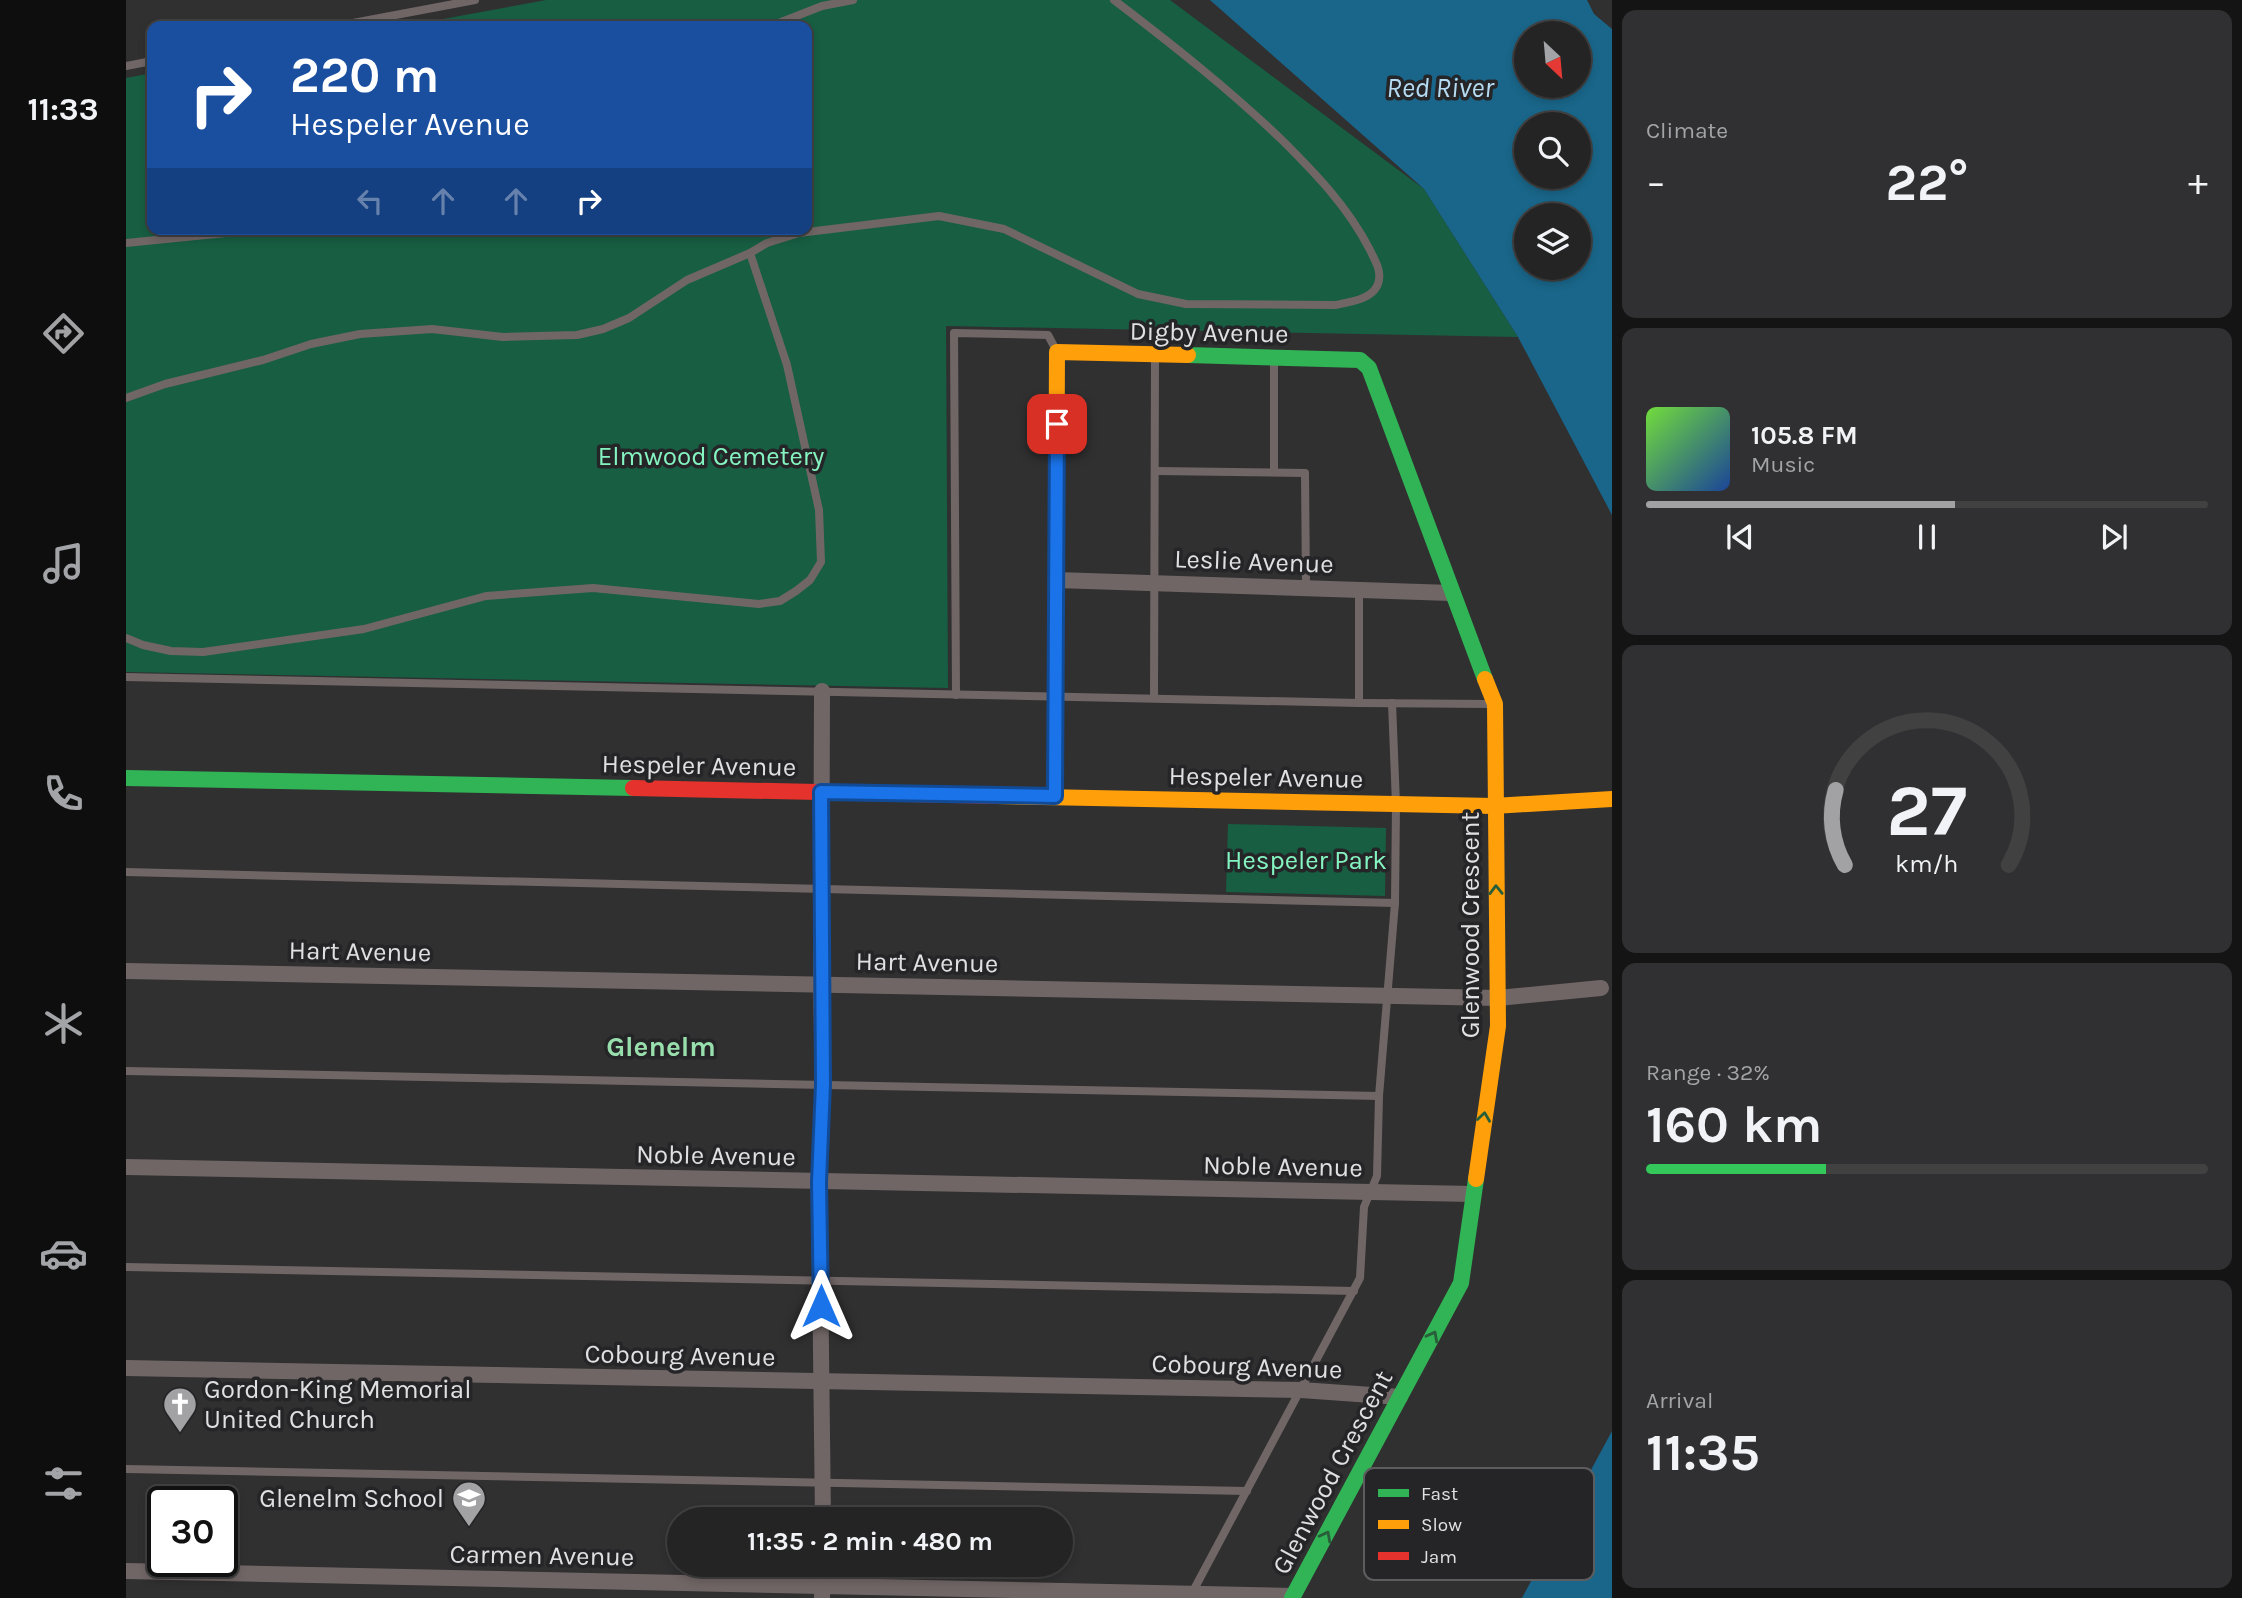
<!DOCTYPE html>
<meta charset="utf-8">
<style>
:root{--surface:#242425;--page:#303032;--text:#f1f3f6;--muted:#a3a4a7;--line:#414142;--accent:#a2a2a4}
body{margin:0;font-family:Karla,sans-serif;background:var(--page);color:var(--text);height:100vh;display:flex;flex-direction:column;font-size:26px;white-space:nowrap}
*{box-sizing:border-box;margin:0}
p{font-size:23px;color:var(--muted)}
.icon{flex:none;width:38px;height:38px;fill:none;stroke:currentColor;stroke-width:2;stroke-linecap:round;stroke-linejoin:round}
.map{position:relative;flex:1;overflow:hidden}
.drawer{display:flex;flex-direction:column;gap:10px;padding:10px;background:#141414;width:630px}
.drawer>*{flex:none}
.hud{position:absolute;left:21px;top:21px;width:665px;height:214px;border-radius:14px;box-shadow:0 4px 10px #0003,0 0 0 2px var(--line);background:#1a4fa0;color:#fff;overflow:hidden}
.needle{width:46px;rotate:154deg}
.buttons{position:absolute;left:1388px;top:21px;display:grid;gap:14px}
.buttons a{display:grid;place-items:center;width:77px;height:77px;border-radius:50%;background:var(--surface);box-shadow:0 4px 10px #0003,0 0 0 2px var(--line);font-size:35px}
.speed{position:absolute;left:21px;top:1486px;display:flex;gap:14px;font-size:35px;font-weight:700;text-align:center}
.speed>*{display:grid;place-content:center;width:91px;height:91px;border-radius:50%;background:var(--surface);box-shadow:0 4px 10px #0003,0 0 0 2px var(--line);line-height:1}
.speed .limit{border:4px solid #111;border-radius:10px;background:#fff;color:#111}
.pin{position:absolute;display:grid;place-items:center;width:60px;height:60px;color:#fff;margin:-30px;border-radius:14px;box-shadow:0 4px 10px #0006}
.me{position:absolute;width:77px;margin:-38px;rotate:0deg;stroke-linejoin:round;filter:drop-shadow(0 0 5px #0008)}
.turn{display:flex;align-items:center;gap:24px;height:147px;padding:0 28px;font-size:32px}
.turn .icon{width:91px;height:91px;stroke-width:2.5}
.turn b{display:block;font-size:49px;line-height:60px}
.lanes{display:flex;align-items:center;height:66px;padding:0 28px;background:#0003;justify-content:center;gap:35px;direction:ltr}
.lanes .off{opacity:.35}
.big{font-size:52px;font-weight:700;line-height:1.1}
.drawer .card{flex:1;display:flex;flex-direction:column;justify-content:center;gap:10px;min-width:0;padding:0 24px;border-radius:14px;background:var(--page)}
.drawer .dial{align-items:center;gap:0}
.dial svg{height:182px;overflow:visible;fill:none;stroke:var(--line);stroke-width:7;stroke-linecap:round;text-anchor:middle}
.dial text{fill:var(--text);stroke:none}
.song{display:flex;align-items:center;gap:21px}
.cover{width:84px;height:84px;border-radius:10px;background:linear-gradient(135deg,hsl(100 70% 55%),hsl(220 70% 35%))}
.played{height:7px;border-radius:4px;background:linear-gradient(90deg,var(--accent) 55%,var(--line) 55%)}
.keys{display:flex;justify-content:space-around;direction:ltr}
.heat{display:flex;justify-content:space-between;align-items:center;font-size:38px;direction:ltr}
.charge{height:10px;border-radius:5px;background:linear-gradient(90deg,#34c759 32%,var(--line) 0)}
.trip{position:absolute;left:541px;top:1507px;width:406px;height:70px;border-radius:35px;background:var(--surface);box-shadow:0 4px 10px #0003,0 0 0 2px var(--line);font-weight:700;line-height:70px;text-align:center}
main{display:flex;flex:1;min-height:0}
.menu{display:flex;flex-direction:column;width:126px;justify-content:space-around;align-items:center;background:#0e0e0f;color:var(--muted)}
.menu .icon{width:49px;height:49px}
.menu .selected{color:var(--accent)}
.menu b{font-size:32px;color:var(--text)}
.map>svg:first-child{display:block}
.green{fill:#175e43}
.water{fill:#19668a;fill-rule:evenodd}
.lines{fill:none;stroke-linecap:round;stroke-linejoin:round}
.lane{stroke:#716666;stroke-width:8}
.street{stroke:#716666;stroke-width:16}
.fast{stroke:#30b455;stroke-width:16}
.slow{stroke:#ff9f0a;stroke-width:16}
.jam{stroke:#e5322d;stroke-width:16}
.oneway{stroke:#295e3a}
.route-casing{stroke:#114b97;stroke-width:18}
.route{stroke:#1a73e8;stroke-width:12}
.labels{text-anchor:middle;stroke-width:7;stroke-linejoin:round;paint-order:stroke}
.street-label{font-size:26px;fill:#e0e0e2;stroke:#252528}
.park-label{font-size:26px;fill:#84f4c0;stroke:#252528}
.poi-label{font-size:26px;fill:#e0e0e2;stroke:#252528;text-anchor:start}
.water-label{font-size:28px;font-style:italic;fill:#b5dbf2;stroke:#252528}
.neighbourhood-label{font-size:28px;font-weight:bold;fill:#98dfad;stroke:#252528}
.key{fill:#252528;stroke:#5d5d60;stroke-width:2}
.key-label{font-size:19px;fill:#e0e0e2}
</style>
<main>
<nav class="menu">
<b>11:33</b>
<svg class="icon selected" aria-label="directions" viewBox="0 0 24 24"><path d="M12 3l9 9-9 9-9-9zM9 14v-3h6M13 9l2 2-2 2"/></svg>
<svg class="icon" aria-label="music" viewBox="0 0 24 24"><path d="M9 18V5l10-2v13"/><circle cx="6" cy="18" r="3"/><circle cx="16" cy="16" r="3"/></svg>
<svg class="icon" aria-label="phone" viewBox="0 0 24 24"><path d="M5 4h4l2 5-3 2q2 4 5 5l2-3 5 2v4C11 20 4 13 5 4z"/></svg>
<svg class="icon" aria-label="climate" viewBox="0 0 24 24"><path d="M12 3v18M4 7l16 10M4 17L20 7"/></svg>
<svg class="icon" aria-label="car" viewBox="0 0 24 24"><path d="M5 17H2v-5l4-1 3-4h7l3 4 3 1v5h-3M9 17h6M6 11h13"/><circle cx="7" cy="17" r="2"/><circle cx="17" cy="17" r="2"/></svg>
<svg class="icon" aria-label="filters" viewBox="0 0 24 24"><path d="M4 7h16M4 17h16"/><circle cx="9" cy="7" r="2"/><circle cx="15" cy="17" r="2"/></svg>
</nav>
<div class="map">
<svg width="1486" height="1598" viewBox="0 0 1486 1598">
<rect width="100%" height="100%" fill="#303031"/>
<g class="green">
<path d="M420,0H1044L1298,189L1392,337L820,326L822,688L0,672V78L26,73V229H681V26H279Z"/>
<path d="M1102,824L1260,828L1259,896L1100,892Z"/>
</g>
<g class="water">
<path d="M1084,0H1461L1468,14L1486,29V515L1392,337L1298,189ZM1400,33H1452V86H1400ZM1400,124H1452V177H1400ZM1400,215H1452V268H1400Z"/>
<path d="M1486,1431V1598H1396Z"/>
</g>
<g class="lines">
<g class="lane">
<path d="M211,26L349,0"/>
<path d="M645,26L696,6L727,0"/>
<path d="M0,66L26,61"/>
<path d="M0,243L139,229"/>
<path d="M0,398L39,384L137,360L185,344L234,334L306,329L377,337L451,335L477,329L503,318L561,280L624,253"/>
<path d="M1029,471L1179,473L1180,587"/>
<path d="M1148,471V359"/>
<path d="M1233,589V703"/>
<path d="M0,638L17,645L45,651L77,652L238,629L360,596L467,588L633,604L654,601L670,591L684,580L695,562L693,510L661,365L624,253L641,243L673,233L813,216L878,229L1012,294L1060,304L1209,305C1225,302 1250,299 1253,280C1255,269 1248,259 1244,250C1222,207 1190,174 1157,141C1104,90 1047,45 988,0"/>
<path d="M0,677L1233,703L1365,704"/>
<path d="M830,695L828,333L922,335L930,350"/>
<path d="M1028,698L1029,355"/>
<path d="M0,872L1269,903"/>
<path d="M0,1071L1253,1096"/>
<path d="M0,1267L1228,1291"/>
<path d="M0,1469L1121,1491"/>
<path d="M1065,1595L1234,1278L1238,1207L1251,1176L1253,1096L1269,903L1270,804L1266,703"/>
</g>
<g class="street">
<path d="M930,580L1325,593"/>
<path d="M696,691L695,984L697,1084L693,1182L697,1519"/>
<path d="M0,971L1372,998L1475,988"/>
<path d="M0,1167L1347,1194"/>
<path d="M0,1368L1175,1390L1274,1397"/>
<path d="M0,1571L1167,1596"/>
<path d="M696,1598L697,1564"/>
</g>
<g class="fast">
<path d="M1062,355L1234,360L1243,368L1359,679"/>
<path d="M0,778L507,788"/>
<path d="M1166,1598L1335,1283L1350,1179"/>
</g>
<g class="slow">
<path d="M871,796L1368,806L1486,799"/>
<path d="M929,796L931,352L1062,355"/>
<path d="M1350,1179L1372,1026L1369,704L1359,679"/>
</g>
<path class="jam" d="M507,788L871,796"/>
</g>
<defs><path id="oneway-chevron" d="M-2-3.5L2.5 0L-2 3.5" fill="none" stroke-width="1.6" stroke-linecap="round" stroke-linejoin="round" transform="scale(1.75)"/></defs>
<g class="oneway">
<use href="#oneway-chevron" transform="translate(1370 890) rotate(-91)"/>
<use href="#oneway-chevron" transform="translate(1358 1117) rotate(-82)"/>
<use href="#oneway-chevron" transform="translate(1307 1336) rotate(-62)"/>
<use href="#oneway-chevron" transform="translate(1200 1536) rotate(-62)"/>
</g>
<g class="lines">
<g class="route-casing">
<path id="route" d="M695,1306L693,1182L697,1084L695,792L929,796L931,424"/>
</g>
<use href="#route" class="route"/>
</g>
<defs>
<g id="church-pin" transform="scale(1.75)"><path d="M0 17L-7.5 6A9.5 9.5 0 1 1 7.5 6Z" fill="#a2a2a4" stroke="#252528"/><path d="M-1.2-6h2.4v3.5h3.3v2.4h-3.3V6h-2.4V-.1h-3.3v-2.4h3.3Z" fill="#fff"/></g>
<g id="school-pin" transform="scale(1.75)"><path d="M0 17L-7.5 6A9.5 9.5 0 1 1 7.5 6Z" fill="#a2a2a4" stroke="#252528"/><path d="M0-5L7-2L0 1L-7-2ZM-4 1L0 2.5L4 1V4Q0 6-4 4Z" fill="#fff"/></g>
</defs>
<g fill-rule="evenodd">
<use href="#church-pin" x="54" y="1404"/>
<use href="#school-pin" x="343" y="1498"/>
</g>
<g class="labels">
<g class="street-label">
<text transform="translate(1083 332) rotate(1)" y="9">Digby Avenue</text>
<text transform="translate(1128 561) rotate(2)" y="9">Leslie Avenue</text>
<text transform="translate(573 765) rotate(1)" y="9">Hespeler Avenue</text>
<text transform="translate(1140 777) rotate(1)" y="9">Hespeler Avenue</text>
<text transform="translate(1344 925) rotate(-90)" y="9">Glenwood Crescent</text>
<text transform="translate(234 951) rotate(1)" y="9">Hart Avenue</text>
<text transform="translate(801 962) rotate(1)" y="9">Hart Avenue</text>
<text transform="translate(590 1155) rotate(1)" y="9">Noble Avenue</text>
<text transform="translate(1157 1166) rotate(1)" y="9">Noble Avenue</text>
<text transform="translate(554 1355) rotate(1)" y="9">Cobourg Avenue</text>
<text transform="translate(1121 1366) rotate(2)" y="9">Cobourg Avenue</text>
<text transform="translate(1206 1472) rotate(-62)" y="9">Glenwood Crescent</text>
<text transform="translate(416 1555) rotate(1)" y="9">Carmen Avenue</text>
</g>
<g class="park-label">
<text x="585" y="465">Elmwood Cemetery</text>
<text x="1180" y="869">Hespeler Park</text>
</g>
<g class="poi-label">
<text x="78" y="1398">Gordon-King Memorial<tspan x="78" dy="30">United Church</tspan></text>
<text x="318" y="1507" text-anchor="end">Glenelm School</text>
</g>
<g class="water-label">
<text x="1314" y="97">Red River</text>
</g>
<g class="neighbourhood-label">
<text x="535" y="1056">Glenelm</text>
</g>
</g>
<rect x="1238" y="1468" width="230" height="112" rx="10" class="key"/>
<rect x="1252" y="1489" width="31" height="8" fill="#30b455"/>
<rect x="1252" y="1520" width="31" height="9" fill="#ff9f0a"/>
<rect x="1252" y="1552" width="31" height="8" fill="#e5322d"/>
<g class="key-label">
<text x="1295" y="1500">Fast</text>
<text x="1295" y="1531">Slow</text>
<text x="1295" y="1563">Jam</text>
</g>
</svg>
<div class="buttons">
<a><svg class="needle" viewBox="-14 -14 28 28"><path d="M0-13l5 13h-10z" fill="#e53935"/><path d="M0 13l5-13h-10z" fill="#a3a4a7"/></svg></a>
<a><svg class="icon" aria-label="search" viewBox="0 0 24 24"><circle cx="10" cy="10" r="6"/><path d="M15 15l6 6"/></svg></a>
<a><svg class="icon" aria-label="layers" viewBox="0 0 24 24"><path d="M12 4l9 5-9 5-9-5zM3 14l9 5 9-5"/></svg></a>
</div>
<div class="speed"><div class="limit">30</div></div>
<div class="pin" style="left:931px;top:424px;background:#d93025"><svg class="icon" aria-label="arrive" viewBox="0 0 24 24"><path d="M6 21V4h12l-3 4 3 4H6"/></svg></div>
<svg class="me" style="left:695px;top:1306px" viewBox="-20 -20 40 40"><path d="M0-17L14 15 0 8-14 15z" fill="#1a73e8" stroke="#fff" stroke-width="4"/></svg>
<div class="trip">11:35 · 2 min · 480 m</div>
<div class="hud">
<div class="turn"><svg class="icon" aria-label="right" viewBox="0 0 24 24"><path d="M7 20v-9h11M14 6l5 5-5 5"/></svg><div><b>220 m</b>Hespeler Avenue</div></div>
<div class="lanes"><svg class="icon off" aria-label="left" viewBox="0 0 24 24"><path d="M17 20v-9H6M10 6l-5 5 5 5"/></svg><svg class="icon off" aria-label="ahead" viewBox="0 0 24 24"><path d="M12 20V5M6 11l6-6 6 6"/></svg><svg class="icon off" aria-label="ahead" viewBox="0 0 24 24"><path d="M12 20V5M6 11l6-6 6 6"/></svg><svg class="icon" aria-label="right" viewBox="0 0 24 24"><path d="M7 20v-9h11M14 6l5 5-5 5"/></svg></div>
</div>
</div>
<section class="drawer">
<div class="card"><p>Climate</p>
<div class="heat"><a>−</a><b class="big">22°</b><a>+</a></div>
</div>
<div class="card">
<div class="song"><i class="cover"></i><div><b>105.8 FM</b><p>Music</p></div></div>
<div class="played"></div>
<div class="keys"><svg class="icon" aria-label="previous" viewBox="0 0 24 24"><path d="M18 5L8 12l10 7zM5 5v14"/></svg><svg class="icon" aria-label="pause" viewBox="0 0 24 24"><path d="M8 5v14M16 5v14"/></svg><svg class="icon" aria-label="next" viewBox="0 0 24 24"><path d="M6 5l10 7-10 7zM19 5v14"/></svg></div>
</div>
<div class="card dial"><svg viewBox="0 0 100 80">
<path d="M14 69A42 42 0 1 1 86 69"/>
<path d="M14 69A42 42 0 0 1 10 36" stroke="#a2a2a4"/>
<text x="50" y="56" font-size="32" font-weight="700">27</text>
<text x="50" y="72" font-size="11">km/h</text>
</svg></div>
<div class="card"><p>Range · 32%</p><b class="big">160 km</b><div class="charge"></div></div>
<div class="card"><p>Arrival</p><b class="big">11:35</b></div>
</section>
</main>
